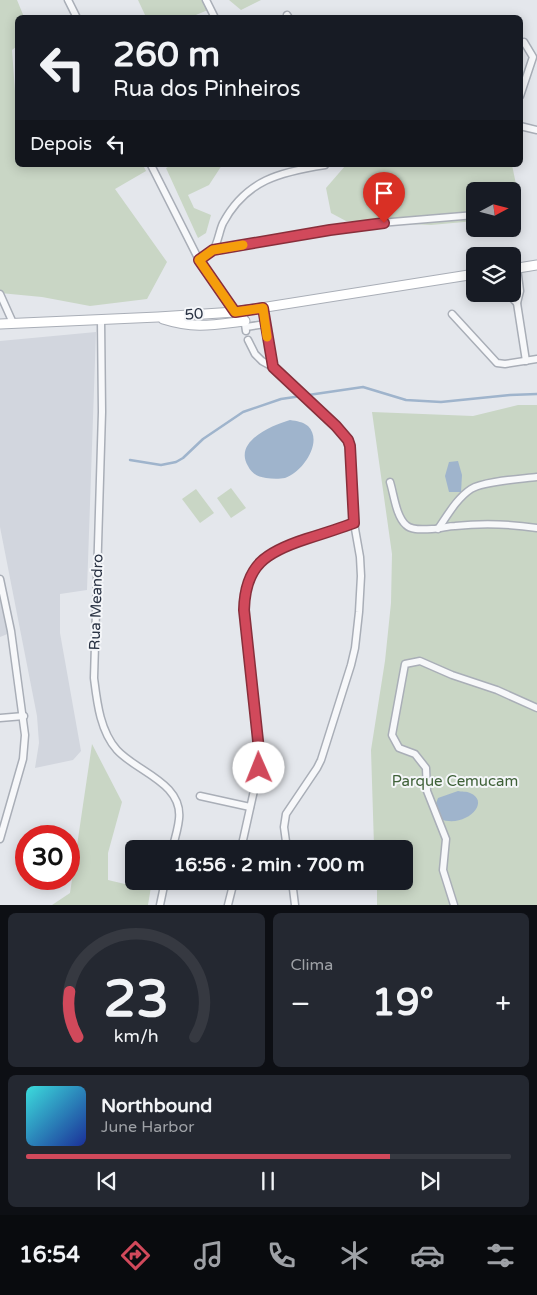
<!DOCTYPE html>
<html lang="pt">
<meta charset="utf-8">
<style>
:root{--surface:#171b24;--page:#242831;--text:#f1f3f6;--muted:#9ea1a6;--line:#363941;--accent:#d1495b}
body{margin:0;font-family:"Varela Round",sans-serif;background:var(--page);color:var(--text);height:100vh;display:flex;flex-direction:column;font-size:19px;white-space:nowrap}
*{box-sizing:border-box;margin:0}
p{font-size:16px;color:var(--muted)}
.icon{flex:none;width:28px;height:28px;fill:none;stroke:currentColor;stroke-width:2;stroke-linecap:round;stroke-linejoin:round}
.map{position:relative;height:905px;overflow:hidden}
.drawer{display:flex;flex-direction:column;gap:8px;padding:8px;background:#0d0f14;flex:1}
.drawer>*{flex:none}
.top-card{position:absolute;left:15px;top:15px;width:508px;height:152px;border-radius:8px;box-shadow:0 2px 12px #0003;background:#171b24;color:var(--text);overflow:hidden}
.needle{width:32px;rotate:83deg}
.controls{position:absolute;left:466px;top:182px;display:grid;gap:10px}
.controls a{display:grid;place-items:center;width:55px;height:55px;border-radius:8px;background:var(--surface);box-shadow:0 2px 12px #0003;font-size:25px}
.speed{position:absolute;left:15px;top:825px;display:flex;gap:10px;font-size:25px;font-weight:700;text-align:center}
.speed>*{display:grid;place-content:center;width:65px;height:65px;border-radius:50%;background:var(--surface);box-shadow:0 2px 12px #0003;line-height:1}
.speed .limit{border:8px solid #d22;background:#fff;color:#111}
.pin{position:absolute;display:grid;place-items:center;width:42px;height:42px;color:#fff;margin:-51px -21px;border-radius:50% 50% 50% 0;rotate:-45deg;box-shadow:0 0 5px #0007}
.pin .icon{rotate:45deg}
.me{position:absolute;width:55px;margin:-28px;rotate:359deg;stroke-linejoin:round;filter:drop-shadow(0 0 4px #0008)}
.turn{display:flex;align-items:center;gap:18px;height:105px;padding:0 15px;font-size:22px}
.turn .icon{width:65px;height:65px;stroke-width:2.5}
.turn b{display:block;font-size:35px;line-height:42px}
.then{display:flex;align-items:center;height:48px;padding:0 15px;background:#0003;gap:10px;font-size:19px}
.big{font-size:38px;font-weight:700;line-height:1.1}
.drawer .tile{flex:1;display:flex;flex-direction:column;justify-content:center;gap:8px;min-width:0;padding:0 18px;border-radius:8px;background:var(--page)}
.drawer .dial{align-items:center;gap:0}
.dial svg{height:130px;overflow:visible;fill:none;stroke:var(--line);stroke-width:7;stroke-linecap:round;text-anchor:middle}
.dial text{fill:var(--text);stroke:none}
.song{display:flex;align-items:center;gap:15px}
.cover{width:60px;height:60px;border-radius:8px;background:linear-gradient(135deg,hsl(180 70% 55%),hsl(230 70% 35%))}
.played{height:5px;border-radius:2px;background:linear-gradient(90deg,var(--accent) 75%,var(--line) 75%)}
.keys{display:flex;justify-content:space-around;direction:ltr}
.heat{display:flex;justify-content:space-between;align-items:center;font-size:28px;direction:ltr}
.drawer .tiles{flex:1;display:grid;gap:8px;grid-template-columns:1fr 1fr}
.tile:last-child{grid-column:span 2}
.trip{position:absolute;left:125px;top:840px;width:288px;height:50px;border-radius:8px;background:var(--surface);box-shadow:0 2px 12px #0003;font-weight:700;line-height:50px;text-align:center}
.menu{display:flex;height:80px;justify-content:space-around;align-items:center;background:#090b0e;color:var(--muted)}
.menu .icon{width:35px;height:35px}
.menu .on{color:var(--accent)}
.menu b{font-size:22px;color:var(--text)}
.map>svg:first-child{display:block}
.built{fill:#d2d6de}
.green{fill:#c9d6c5}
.water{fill:#9fb4cc}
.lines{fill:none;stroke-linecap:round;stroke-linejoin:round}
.stream{stroke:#9fb4cc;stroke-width:2.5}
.minor-casing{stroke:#a9aeb7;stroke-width:9}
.secondary-casing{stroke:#a9aeb7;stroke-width:11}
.minor{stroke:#f7f8fa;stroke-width:6}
.secondary{stroke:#fff;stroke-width:9}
.route-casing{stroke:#882f3b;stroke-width:12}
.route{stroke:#d1495b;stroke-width:9}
.slow{stroke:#f59e0b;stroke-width:9}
.labels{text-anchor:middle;stroke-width:4;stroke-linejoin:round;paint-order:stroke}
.street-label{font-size:15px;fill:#2b3445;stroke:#f4f6f9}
.park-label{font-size:15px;fill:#3f6138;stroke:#f4f6f9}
</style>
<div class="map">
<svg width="537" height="905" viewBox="0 0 537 905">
<rect width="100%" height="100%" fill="#e4e7ec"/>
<g class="built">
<path d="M96,332L87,590L60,594V633L81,751L73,760L35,768L39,743L37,716L0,527V341Z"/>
<path d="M0,588L10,633L0,637Z"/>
</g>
<g class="green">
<path d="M0,0H17L24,17L18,18L17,46L12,50L15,91L17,93L18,165H143L146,171L115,189L167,262L147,299L90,306L42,297L0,293Z"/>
<path d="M138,0H203L208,10L191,17H146Z"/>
<path d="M229,0H261L241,10Z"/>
<path d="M172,165H222L209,185L188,195L194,208L211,215L206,233L198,238L166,168Z"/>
<path d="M350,165H512L518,194L520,217L513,218L512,191H475V221L431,225L346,221L331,213L326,188L345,166Z"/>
<path d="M518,405H537V905H377V881H404V849H375L374,846L371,750L385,661L391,603L392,554L372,412L473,416Z"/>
<path d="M231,488L246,508L231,518L217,498Z"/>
<path d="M196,489L214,513L200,523L182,499Z"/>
<path d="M92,744L122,802L108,853V880L129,885L130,851L134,853V881H152L148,905H52L70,893Z"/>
</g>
<g class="water">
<path d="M290,420C297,421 303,422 308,426C324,442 302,473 285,478C280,479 272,479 266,478C258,477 252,474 248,466C233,441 273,425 290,420Z"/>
<path d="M458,461L462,475L461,492H449L445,476L449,462Z"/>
<path d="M458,791C461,792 467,791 470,793C492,802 465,829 440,819L435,806L438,798Z"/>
</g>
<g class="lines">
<path class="stream" d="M130,460L161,465L176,462L183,458L203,439L243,412L281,399L363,387L406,400L441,402L510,395L537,394"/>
<g class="minor-casing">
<g id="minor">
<path d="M68,0L77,18"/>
<path d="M206,0L215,18"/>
<path d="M287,15L289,18"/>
<path d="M520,96L533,57L524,42"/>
<path d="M520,126L537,130"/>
<path d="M151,165L199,260L235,312"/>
<path d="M512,212H513"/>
<path d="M213,250L368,224L475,215"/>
<path d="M199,260C203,257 208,254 212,251C218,245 219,231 223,223C246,180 280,172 325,165"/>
<path d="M517,268L520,291L517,303L526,361"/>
<path d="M0,294L13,323"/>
<path d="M508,294L517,303"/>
<path d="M263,308L273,367"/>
<path d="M243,310L246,331"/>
<path d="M452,314L497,363L505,364L537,359"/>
<path d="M101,320L102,412L94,678C97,702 100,731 117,750C137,772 183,783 179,819C178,829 175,839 172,849"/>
<path d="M246,327L265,324"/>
<path d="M248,340L255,354L262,361L273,367L336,425L348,440L350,446L354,523L360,557L361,576L359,612L355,648L351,665L321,760L317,768L286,814L284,827L287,849"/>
<path d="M390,482C394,495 396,516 406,525C412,531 424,529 432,529C440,529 448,526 455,526C483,523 510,524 537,528"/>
<path d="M438,529C447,516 457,498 471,489C483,481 521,479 537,477"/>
<path d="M0,579L11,631L25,735L23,759L0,839"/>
<path d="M0,718L24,716"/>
<path d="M200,796L250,807"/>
<path d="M241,849L259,768V758L244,610C245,565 266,552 306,539C322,534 338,529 354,523"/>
<path d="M292,881L295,905"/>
<path d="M160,905L165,881"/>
<path d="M228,905L234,881"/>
<path d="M454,905L443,870L446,839L427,791L426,768L415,754L399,748L392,735L405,664L420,661L452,675L497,690L537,708"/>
</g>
</g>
<g class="secondary-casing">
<g id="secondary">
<path d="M512,269L537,265"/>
<path d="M163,319C195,329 212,325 245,321"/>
<path d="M0,324L158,317L235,312L475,274"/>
</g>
</g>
<use href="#minor" class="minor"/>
<use href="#secondary" class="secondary"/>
</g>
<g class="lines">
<g class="route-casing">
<path id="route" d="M259,768V750L244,610C245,565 266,552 306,539C322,534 338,529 354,523L350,446L348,440L336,426L273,367L263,308L235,312L199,260L213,250L330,230L384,223"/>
</g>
<use href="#route" class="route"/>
<path class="slow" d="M243,245L213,250L199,260L235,312L263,308L267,337"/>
</g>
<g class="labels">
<g class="street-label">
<text transform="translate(194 314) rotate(-4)" y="5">50</text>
<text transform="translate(96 602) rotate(-88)" y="5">Rua Meandro</text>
</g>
<g class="park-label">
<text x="455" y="786">Parque Cemucam</text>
</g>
</g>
</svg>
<div class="controls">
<a><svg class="needle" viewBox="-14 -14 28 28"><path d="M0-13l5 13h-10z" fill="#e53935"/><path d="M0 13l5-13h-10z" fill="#9ea1a6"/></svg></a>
<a><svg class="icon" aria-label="layers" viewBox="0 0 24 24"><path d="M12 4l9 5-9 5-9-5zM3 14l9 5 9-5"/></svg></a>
</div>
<div class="speed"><div class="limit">30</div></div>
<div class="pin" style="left:384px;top:223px;background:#d93025"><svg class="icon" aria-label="arrive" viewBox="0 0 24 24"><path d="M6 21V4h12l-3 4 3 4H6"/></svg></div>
<svg class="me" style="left:259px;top:768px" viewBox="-20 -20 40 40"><circle r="19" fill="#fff"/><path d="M0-13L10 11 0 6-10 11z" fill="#d1495b"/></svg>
<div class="trip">16:56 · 2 min · 700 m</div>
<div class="top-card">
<div class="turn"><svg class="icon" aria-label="left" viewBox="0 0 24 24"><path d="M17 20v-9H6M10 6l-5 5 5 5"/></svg><div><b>260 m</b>Rua dos Pinheiros</div></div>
<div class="then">Depois<svg class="icon" aria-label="left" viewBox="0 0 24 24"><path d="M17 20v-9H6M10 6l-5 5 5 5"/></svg></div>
</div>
</div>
<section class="drawer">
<div class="tiles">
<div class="tile dial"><svg viewBox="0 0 100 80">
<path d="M14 69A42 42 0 1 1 86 69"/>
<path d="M14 69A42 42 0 0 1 9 41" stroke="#d1495b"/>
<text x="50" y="56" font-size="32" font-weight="700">23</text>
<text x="50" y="72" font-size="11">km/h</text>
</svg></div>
<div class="tile"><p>Clima</p>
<div class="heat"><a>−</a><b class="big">19°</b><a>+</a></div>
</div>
<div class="tile">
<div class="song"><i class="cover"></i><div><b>Northbound</b><p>June Harbor</p></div></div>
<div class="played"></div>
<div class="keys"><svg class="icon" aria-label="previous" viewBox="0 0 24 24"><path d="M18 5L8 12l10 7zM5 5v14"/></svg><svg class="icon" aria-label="pause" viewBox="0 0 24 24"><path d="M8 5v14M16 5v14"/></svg><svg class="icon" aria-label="next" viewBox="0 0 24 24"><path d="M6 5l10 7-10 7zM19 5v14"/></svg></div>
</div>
</div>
</section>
<nav class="menu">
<b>16:54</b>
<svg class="icon on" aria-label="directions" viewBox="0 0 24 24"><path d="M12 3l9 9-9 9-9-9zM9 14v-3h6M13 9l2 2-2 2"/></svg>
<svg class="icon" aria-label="music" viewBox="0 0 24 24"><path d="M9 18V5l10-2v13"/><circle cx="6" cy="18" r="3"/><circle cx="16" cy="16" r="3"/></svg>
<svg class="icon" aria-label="phone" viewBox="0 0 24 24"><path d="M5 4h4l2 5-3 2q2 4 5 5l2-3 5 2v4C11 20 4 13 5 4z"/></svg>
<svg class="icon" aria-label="climate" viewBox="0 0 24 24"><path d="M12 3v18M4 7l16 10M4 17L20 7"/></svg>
<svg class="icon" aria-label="car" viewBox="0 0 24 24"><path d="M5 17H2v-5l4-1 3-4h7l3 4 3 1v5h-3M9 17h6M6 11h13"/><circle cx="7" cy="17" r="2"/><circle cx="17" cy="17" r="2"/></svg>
<svg class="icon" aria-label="filters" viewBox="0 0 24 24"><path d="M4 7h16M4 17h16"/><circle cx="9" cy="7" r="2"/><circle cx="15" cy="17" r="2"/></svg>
</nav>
